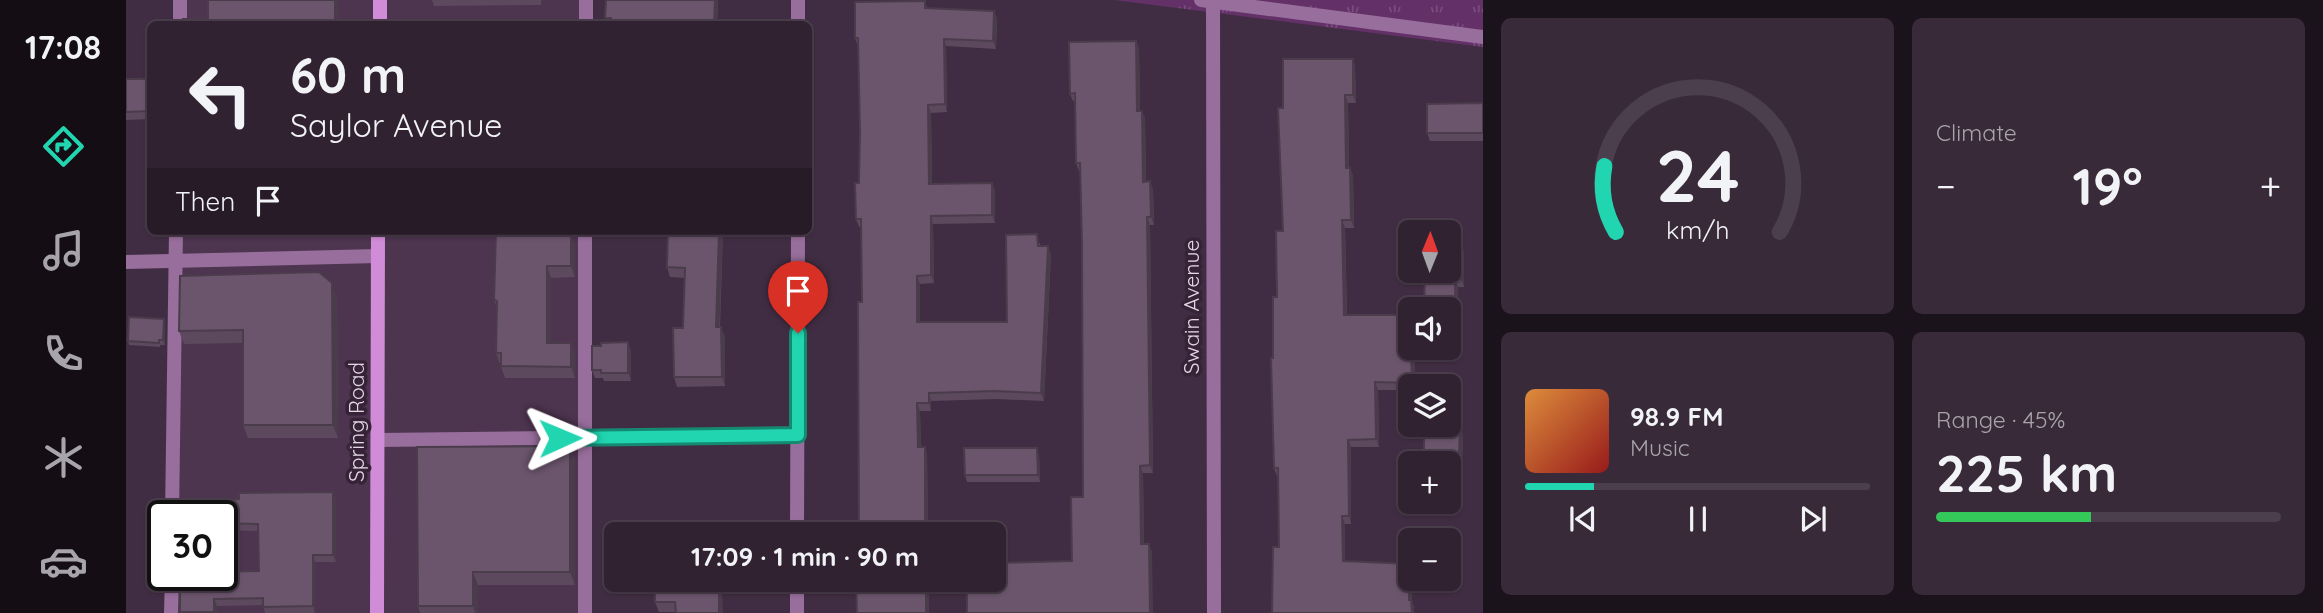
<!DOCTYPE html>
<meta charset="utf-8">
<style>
:root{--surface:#312232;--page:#392a3a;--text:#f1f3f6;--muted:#a8a4ac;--line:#4c3f4d;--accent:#20d5b0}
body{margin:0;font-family:Quicksand,sans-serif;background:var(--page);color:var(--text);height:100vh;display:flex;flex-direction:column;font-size:26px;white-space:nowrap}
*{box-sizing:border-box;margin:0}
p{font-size:23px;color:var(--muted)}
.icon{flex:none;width:38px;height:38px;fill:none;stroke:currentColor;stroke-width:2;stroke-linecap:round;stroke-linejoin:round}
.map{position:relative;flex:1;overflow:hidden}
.sheet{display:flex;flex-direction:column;gap:18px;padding:18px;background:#1b131c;width:840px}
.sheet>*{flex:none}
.banner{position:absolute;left:21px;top:21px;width:665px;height:214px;border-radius:10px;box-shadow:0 2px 5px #0004,0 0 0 2px var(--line);background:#312232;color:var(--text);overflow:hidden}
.needle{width:46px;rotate:1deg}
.controls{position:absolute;left:1272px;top:220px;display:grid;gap:14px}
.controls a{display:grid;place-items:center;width:63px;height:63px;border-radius:10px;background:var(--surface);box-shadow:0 2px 5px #0004,0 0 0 2px var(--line);font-size:35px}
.speed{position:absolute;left:21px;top:500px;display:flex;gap:14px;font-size:35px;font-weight:700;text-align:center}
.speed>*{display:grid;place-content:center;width:91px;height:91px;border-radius:50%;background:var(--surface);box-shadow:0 2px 5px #0004,0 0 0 2px var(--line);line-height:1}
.speed .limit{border:4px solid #111;border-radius:10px;background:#fff;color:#111}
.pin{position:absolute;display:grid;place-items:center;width:60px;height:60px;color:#fff;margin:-72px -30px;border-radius:50% 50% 50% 0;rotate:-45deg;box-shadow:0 0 7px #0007}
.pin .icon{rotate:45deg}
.me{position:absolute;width:77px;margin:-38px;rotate:89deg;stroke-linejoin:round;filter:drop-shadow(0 0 5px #0008)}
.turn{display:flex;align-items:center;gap:24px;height:147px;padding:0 28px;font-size:32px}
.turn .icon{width:91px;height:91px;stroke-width:2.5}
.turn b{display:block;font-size:49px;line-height:60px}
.then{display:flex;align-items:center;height:66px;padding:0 28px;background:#0003;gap:14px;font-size:26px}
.big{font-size:52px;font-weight:700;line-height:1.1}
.sheet .card{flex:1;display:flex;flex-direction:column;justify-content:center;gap:10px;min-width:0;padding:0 24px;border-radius:10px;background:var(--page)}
.sheet .dial{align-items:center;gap:0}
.dial svg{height:182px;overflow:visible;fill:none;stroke:var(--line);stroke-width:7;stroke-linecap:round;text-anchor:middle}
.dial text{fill:var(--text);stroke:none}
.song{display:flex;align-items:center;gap:21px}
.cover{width:84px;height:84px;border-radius:10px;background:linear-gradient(135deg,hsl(30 70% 55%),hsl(0 70% 35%))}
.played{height:7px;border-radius:4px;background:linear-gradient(90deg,var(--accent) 20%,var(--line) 20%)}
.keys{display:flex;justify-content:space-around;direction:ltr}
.heat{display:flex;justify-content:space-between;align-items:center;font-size:38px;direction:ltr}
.charge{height:10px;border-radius:5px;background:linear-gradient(90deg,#34c759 45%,var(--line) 0)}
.sheet .tiles{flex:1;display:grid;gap:18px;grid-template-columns:repeat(2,1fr)}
.trip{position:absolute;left:478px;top:522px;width:402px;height:70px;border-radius:10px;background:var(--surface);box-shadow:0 2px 5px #0004,0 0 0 2px var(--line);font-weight:700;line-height:70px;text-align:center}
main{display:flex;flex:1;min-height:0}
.menu{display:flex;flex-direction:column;width:126px;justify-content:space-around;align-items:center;background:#140e14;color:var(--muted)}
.menu .icon{width:49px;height:49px}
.menu .active{color:var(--accent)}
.menu b{font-size:32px;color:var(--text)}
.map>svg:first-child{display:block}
.built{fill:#4d344f}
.grass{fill:url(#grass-tufts)}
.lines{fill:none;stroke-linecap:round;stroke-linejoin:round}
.lane{stroke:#986e9c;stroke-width:14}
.street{stroke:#986e9c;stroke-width:14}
.secondary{stroke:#d18cd7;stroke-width:14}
.wall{fill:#5c495e}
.shaded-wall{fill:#4b3c4c}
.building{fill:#6b556d;stroke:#4b3c4c;stroke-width:2}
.route-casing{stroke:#158a72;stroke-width:18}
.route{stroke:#20d5b0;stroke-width:12}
.labels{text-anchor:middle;stroke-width:7;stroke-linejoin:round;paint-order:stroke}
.street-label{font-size:21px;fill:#e4d8e5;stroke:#362338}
</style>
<main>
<nav class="menu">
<b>17:08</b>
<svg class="icon active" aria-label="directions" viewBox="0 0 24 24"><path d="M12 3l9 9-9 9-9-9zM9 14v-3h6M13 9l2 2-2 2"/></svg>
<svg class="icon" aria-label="music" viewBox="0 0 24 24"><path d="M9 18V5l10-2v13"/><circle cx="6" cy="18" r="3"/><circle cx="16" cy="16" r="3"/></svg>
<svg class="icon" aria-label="phone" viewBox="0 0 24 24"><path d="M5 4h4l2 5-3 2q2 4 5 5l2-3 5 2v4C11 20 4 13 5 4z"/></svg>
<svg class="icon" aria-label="climate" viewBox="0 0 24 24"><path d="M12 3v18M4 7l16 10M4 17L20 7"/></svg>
<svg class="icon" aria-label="car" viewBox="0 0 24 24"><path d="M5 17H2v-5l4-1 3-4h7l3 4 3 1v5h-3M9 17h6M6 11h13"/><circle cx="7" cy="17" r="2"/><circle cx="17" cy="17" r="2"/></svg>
</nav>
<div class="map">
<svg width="1357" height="613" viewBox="0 0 1357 613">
<defs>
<pattern id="grass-tufts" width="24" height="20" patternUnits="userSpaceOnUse" patternTransform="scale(1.75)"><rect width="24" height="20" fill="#633068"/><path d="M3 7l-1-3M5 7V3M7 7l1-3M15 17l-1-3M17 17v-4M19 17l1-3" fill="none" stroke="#794d7d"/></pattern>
</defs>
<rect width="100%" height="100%" fill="#412d43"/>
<g class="built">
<path d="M51,0H456V24H50Z"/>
<path d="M47,231H457L459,613H41V576H96V516H42Z"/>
</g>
<path class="grass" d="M988,0H1357V47Z"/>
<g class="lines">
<g class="lane">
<path d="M54,24V0"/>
<path d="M460,24V0"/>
<path d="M46,516L50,231"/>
<path d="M45,613L46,576"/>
<path d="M459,613V231"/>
</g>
<g class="street">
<path d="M1075,0L1357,37"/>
<path d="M1087,2L1088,613"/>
<path d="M672,24V0"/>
<path d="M0,262L252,256"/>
<path d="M252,440L672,435"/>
<path d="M671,534L672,231"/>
<path d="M671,613V579"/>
</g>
<g class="secondary">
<path d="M254,24V0"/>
<path d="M251,613L252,231"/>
</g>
</g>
<g class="wall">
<path d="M306,0H415V5L308,6Z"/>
<path d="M480,0H592L591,24H482L479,18Z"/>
<path d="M799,1L801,8L868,11L871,19L870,49L820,46L821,112L805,113L806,184L866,183L869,191V223L807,224L808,283L794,284V322H881L914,242V246L925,254L918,401L871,399L805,401V411H794L795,447H799L801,455L802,534H733L736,302L735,227H733L730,219L733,183L734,131L732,46L729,38Z"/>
<path d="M1010,41L1013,49L1014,111H1016L1019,119L1020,181L1027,189L1028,225H1024L1027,473H1017L1018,544L1026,552L946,561L957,497L956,243L955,171H953L950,163L949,101H947L944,94Z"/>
<path d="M1227,59L1229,67L1230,103H1222L1223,168H1224L1227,176L1228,228H1219L1221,315L1284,348H1289L1288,387H1284V390H1252L1253,447H1225V524H1219V561L1286,601L1288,608V613H1146L1153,547L1152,476H1151L1148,468L1147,358L1157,231V108Z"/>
<path d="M0,79H24V119L0,120Z"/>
<path d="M1357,103V141H1304L1301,133Z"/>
<path d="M542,231H597L594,327L599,337V386L551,387L548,377L557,328L559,278L544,277L541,267Z"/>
<path d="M428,236H445L449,247V277L425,278V343H445L449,354V378H379L370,353L371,309L368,300Z"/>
<path d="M1338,251V287H1332L1333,347L1323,348V310H1298Z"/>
<path d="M211,296L212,438H122L117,425V343L58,344L53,331Z"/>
<path d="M39,323V345H34V347L3,345L2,341Z"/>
<path d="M505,350V381H478L477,378H469L466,370Z"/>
<path d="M1337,434L1336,464L1301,463L1298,455Z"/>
<path d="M444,446L449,460V585H352V613H294L292,606Z"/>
<path d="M913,454L914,482H841L839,475Z"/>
<path d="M210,500V562H189V613H139L137,605L91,606V613H54V612L133,571L132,531L96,530V516Z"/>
<path d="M529,579H602V588L596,589L550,612H533L529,602Z"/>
</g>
<g class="shaded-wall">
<path d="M209,0H211L213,4V24H209Z"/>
<path d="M589,0H592L591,24H588Z"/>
<path d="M868,11L871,19L870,49L867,41Z"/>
<path d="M818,39L820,46L821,112L819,104Z"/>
<path d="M1010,41L1013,49L1014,119L1011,111Z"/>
<path d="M1227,59L1229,67L1230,103L1227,95Z"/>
<path d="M1219,95L1222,103L1223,176L1220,168Z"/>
<path d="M802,105L805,113L806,192L803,184Z"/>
<path d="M1016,111L1019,119L1020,189L1017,182Z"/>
<path d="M1224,168L1227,176L1228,228L1225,220Z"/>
<path d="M1024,181L1027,189L1028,225L1025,217Z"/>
<path d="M866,183L869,191V223L866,215Z"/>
<path d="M805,216L807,224L808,283L805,275Z"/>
<path d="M1021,217L1024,225L1027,473L1024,465Z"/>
<path d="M1216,220L1219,228L1221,323L1218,315Z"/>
<path d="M424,231H428V247L424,236Z"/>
<path d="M593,231H597L593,337L590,327Z"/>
<path d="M445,236L449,247V277L445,266Z"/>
<path d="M1335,243L1338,251V287L1335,279Z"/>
<path d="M922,246L925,254L918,401L915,393Z"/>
<path d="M421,266L425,278V354L421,343Z"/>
<path d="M791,276L794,284V330L791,322Z"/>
<path d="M1329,279L1332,287L1333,347L1330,340Z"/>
<path d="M206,283L211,296L212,438L207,425Z"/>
<path d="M38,319L39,323V345L37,340Z"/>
<path d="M595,327L599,337V386L596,377Z"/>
<path d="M502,342L505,350V381L502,373Z"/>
<path d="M445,343L449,354V378L445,367Z"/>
<path d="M1286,348H1289L1288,387H1287L1286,383Z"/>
<path d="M1249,382L1252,390L1253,447L1250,439Z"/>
<path d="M803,393L805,401V411L803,403Z"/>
<path d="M791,403L794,411L795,455L792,447Z"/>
<path d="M1334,426L1337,434L1336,464L1333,456Z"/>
<path d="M1222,440L1225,447V524L1223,516Z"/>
<path d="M444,446L449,460V585L444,572Z"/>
<path d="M799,447L801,455L802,534H799Z"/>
<path d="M911,448L913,454L914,482L912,475Z"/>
<path d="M1014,466L1017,473L1018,552L1015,544Z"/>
<path d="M207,492L210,500V562L207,555Z"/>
<path d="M1216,516L1219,524V569L1217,561Z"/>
<path d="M1023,544L1026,552L1027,613H1024Z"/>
<path d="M187,555L189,562V613L187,606Z"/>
<path d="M1284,564V579H1287L1286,601L1288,608V613H1286L1283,600Z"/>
<path d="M347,572L352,585V613H349L347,606Z"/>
<path d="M593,579L596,589L597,613H593Z"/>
<rect x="800" y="579" width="3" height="34"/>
<path d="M88,599L91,606V613H89L88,612Z"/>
</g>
<g class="building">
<path d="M82,0H209V24H57V19H82Z"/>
<path d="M480,0H589L588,24H485V18H479Z"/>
<path d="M799,1V8L868,11L867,41L818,39L819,104L802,105L803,184L866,183V215L805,216V275L791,276V322H881L880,235L911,234L912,246H922L915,393L868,391L803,393V403H791L792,447H799V534H733L732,302H736L735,219H730L729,183H733L734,131L732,38H729V2Z"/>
<path d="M1010,41L1011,111H1016L1017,182L1024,181L1025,217H1021L1024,465L1014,466L1015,544H1023L1024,613H841V579H868V563L946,561L945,497H957L956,243L954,163H950L949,93L944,94L943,42Z"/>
<path d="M1157,59H1227V95H1219L1220,168H1224L1225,220H1216L1218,315H1284L1286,383L1249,382L1250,439L1222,440L1223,516H1216L1217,561L1284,564L1283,600H1285L1286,613H1146L1147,547H1153L1152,468H1148L1145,358H1147V297H1151L1150,231H1157L1152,108H1157Z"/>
<path d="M0,79H24V111L0,112Z"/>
<path d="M1357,103V133H1301V104Z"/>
<path d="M370,231H424V236H445V266H421V343H445V367L375,366V353H370L371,301L368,300Z"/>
<path d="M542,231H593L590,327H595L596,377H548L547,328H557L559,268L541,267Z"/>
<path d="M1323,243H1335V279H1329L1330,340H1323V310H1298L1299,271H1323Z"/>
<path d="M193,272L206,283L207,425H117V330L53,331L54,276Z"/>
<path d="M3,317L38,319L37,340H33V343L2,341Z"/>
<path d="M502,342V373H475V370H466V346H475V343Z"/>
<path d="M1298,426H1334L1333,456L1298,455Z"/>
<path d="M444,446V572H347V606H292L291,447Z"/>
<path d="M838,448H911L912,475H839Z"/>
<path d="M207,492V555H187V606L137,607V598L88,599V612H54V576H96V572L133,571L132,524L96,523V516H74V500L113,499V493Z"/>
<path d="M529,579H593V613H550L549,602H529Z"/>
<path d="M730,579H800V613H731Z"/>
</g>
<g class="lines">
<g class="route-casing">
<path id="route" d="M434,438L672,435V333"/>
</g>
<use href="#route" class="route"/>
</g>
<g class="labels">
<g class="street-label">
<text transform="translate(1066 307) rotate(-90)" y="7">Swain Avenue</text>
<text transform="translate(231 422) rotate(-90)" y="7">Spring Road</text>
</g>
</g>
</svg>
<div class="controls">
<a><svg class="needle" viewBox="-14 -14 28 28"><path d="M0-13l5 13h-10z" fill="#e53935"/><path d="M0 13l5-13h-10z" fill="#a8a4ac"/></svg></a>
<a><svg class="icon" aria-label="sound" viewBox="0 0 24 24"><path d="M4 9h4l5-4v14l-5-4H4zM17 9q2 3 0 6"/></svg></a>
<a><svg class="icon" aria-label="layers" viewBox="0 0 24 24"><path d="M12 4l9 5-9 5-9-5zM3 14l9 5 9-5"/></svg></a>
<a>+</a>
<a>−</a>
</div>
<div class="speed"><div class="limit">30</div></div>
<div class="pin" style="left:672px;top:333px;background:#d93025"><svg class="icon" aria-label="arrive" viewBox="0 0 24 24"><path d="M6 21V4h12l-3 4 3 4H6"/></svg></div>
<svg class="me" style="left:434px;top:438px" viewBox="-20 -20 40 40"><path d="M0-17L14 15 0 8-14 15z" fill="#20d5b0" stroke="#fff" stroke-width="4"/></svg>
<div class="trip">17:09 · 1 min · 90 m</div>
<div class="banner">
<div class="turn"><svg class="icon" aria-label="left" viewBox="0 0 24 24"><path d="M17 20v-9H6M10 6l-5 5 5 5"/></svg><div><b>60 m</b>Saylor Avenue</div></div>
<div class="then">Then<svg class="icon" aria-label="arrive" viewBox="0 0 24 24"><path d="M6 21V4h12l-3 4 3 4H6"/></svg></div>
</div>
</div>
<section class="sheet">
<div class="tiles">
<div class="card dial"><svg viewBox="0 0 100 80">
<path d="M14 69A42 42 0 1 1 86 69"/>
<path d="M14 69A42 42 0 0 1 9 40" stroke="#20d5b0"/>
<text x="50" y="56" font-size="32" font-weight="700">24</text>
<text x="50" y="72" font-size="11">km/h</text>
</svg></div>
<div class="card"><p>Climate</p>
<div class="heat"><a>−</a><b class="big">19°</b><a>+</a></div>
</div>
<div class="card">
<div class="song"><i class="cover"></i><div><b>98.9 FM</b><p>Music</p></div></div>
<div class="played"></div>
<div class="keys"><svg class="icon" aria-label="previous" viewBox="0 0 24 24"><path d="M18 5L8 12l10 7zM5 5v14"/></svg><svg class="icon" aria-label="pause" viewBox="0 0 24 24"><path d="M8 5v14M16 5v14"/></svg><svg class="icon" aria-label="next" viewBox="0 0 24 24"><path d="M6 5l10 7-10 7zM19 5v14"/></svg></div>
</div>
<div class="card"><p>Range · 45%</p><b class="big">225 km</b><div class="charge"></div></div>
</div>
</section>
</main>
